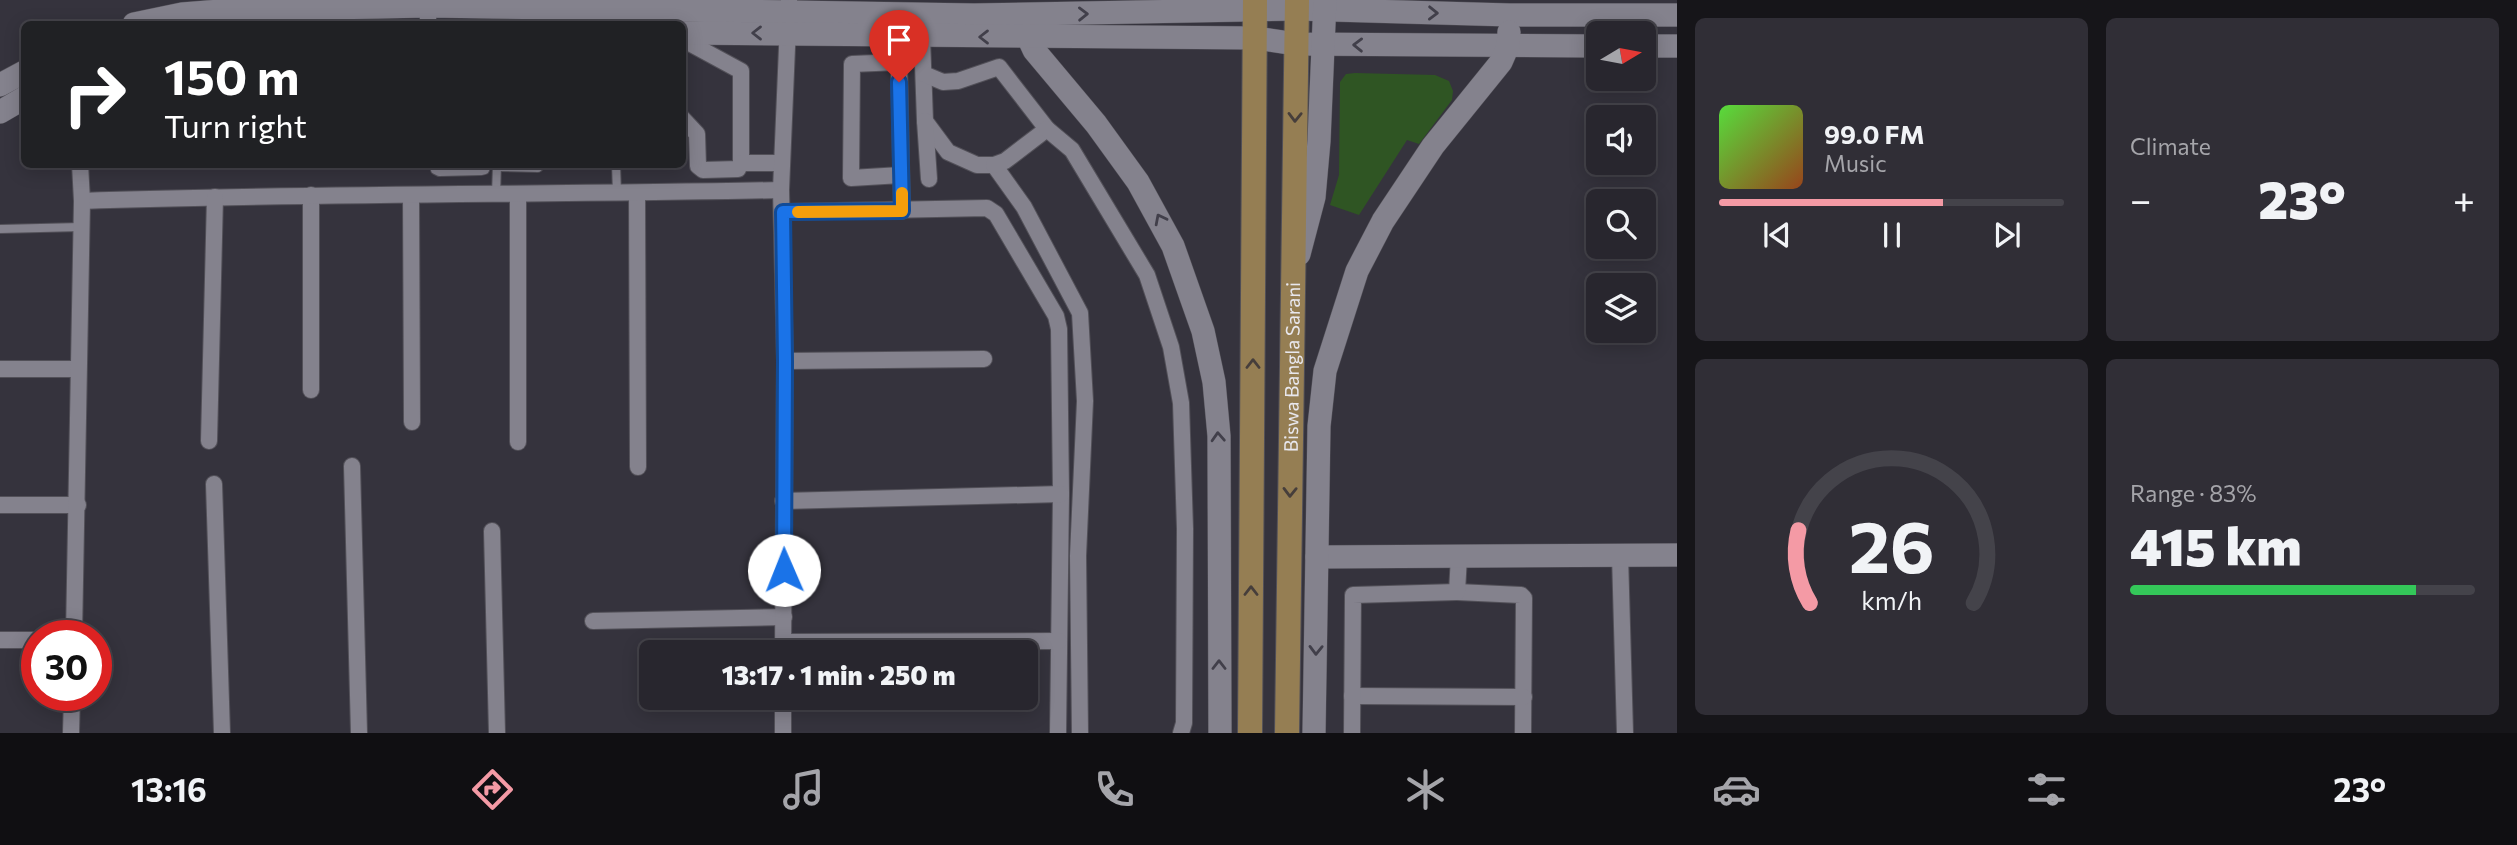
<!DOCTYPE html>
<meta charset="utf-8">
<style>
:root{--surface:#28262e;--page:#302e36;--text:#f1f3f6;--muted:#a5a5aa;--line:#44434a;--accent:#f49aa5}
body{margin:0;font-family:Commissioner,sans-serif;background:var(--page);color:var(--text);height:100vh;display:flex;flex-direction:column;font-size:26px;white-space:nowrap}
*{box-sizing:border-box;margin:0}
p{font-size:23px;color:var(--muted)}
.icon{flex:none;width:38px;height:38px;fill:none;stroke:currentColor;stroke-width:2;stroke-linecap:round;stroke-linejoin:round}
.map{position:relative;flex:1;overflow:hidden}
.details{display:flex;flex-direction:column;gap:18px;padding:18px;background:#161519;width:840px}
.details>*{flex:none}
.guide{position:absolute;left:21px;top:21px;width:665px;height:147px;border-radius:10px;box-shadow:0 4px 18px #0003,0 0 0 2px var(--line);background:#202124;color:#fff;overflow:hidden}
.needle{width:46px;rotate:80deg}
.buttons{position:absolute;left:1586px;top:21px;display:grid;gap:14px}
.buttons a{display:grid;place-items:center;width:70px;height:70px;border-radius:10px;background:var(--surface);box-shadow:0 4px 18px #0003,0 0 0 2px var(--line);font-size:35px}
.speed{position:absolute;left:21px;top:620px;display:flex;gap:14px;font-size:35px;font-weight:700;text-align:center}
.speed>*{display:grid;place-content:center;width:91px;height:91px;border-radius:50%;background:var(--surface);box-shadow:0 4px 18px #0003,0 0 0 2px var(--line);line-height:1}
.speed .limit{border:10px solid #d22;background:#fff;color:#111}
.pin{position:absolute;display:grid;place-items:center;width:60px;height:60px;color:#fff;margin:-72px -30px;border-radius:50% 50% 50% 0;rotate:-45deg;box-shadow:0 0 7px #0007}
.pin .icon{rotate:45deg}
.me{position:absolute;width:77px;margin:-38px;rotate:359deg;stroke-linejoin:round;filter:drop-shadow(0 0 5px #0008)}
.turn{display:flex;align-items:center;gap:24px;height:147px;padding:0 28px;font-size:32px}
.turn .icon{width:91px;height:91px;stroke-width:2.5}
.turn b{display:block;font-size:49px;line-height:60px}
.big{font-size:52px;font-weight:800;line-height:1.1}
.details .tile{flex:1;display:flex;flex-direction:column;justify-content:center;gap:10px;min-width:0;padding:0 24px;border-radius:10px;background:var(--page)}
.details .dial{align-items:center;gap:0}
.dial svg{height:182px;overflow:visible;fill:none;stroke:var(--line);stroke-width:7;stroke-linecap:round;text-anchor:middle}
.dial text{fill:var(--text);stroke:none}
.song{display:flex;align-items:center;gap:21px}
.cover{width:84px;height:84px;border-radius:10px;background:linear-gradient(135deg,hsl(110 70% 55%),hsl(20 70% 35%))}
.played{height:7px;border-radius:4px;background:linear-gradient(90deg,var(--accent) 65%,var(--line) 65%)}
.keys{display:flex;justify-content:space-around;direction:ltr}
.heat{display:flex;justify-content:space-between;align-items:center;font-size:38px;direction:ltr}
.charge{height:10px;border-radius:5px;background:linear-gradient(90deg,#34c759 83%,var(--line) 0)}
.details .tiles{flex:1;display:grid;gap:18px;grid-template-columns:repeat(2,1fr)}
.trip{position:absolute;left:639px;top:640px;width:399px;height:70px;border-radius:10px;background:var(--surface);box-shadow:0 4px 18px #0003,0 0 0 2px var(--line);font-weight:800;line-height:70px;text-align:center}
.menu{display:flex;height:112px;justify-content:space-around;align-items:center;background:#100f12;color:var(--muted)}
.menu .icon{width:49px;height:49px}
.menu .selected{color:var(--accent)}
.menu b{font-size:32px;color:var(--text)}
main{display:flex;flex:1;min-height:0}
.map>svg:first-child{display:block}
.green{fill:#2f5523}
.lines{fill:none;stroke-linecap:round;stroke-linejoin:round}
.lane-casing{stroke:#525058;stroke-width:10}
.street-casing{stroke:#525058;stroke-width:18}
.secondary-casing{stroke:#525058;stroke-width:24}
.primary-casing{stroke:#525058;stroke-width:26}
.lane{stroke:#84828d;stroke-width:8}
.street{stroke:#84828d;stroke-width:16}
.secondary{stroke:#84828d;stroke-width:23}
.primary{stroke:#957e53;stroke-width:24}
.oneway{stroke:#413f4a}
.oneway2{stroke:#463e3b}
.route-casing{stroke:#114b97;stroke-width:18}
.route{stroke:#1a73e8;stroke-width:12}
.slow{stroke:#f59e0b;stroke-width:12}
.labels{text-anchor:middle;stroke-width:7;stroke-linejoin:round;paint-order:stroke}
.street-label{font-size:19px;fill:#e8e7ed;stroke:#2b2933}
</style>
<main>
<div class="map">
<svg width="1677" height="733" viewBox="0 0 1677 733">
<rect width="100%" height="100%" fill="#35333d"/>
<path class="green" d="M1355,73L1435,75L1449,81L1453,91L1452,100L1419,144L1407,140L1359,215L1330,205L1339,175L1340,82L1346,74Z"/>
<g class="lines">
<g class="lane-casing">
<g id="lane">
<path d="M434,164L435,170L439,172L481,171L485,170L487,164"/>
<path d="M616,164L617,193"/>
<path d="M497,167L538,168L542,164"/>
<path d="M496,195L497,164"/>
<path d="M0,229L81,227"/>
</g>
</g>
<g class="street-casing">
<g id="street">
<path d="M428,24V0"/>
<path d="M922,37L925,121L948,152L977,165H994L1024,207L1080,313L1085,401L1078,556L1080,733"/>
<path d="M682,39L741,71V163"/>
<path d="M924,74L943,82L958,81L999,67L1047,129L1005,161L994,165"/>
<path d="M682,118L697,134L698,166L703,170L738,169L741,163H782"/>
<path d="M925,121L929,179"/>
<path d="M1047,129L1072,150L1147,275L1171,347L1181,403L1185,529L1184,723L1181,733"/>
<path d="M901,175L851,178L852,64L899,62L902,211"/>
<path d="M637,193L638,467"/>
<path d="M311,195V390"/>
<path d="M411,195L412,422"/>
<path d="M518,195V442"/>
<path d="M82,201C315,193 548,195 781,190"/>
<path d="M783,212L987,208L996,214L1056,316L1059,329L1061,494L1058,733"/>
<path d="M785,361L984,359"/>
<path d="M0,369H78"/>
<path d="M209,441L215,197"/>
<path d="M352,466L359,733"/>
<path d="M214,484L222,733"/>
<path d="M783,501L1061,494"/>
<path d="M0,505H78"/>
<path d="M492,531L497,733"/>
<path d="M1620,555L1625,733"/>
<path d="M1457,592L1521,595L1524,598L1523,733"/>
<path d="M593,621L784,617"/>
<path d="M74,635L82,201L80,164"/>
<path d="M0,640H37"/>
<path d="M784,642L1059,641"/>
<path d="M783,653L785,361L781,190L789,0"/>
<path d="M1352,696L1524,697"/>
<path d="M71,733L72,695"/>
<path d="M783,733V698"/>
<path d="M1352,733L1353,595L1457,592L1459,556"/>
</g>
</g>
<g class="secondary-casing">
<g id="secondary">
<path d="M1028,23V37L1034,50L1096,124L1138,182L1173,246L1203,331L1214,382L1219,436L1220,733"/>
<path d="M134,24L182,14L232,10L428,6L974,15L1297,9L1510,15H1677"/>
<path d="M682,33L1255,38L1296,44L1598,46"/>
<path d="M1643,46H1677"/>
<path d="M0,85L24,72"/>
<path d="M0,112L24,98"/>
<path d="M1299,254L1314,197L1319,141L1325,0"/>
<path d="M1317,557L1677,555"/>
<path d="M1314,733L1319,426L1325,371L1357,271L1383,221L1433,146L1501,62L1508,46L1509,32"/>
</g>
</g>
<g class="primary-casing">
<g id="primary">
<path d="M1250,733L1255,0"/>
<path id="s1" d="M1287,733L1297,0"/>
</g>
</g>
<use href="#lane" class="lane"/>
<use href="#street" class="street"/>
<use href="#secondary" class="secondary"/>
<use href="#primary" class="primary"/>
</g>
<defs><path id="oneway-chevron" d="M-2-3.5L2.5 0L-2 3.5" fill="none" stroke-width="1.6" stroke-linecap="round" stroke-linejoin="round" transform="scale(1.75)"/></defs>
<g class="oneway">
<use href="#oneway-chevron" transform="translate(1433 13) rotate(1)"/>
<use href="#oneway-chevron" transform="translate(1083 14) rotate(-1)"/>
<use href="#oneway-chevron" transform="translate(757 33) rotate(-180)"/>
<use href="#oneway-chevron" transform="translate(984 37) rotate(180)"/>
<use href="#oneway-chevron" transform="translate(1358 45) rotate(-179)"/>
<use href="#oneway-chevron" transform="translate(1160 219) rotate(-117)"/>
<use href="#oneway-chevron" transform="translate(1218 437) rotate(-93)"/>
<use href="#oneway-chevron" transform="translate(1316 650) rotate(91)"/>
<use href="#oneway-chevron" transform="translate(1219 665) rotate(-90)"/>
</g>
<g class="oneway2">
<use href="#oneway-chevron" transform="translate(1295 117) rotate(91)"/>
<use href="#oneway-chevron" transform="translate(1253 364) rotate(-90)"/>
<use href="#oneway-chevron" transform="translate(1290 492) rotate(91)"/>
<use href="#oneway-chevron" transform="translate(1251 591) rotate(-90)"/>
</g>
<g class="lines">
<g class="route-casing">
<path id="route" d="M784,570L785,361L783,212L902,211L899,82"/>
</g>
<use href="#route" class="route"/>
<path class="slow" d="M798,212L902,211V193"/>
</g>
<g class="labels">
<g class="street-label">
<text dy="7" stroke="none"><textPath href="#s1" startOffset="366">Biswa Bangla Sarani</textPath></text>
</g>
</g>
</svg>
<div class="buttons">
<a><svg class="needle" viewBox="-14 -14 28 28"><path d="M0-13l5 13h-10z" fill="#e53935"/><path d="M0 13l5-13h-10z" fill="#a5a5aa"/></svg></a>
<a><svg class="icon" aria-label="sound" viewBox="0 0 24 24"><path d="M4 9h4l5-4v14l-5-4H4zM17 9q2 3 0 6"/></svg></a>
<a><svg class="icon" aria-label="search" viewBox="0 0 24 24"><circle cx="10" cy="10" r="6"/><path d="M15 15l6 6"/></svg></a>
<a><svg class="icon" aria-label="layers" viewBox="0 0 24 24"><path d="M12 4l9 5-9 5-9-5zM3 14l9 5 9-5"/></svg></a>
</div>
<div class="speed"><div class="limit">30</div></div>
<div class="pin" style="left:899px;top:82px;background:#d93025"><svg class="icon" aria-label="arrive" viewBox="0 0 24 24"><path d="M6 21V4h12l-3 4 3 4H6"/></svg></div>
<svg class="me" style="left:784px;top:570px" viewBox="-20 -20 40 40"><circle r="19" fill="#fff"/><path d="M0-13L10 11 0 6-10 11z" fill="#1a73e8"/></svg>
<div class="trip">13:17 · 1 min · 250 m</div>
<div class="guide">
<div class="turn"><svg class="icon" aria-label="right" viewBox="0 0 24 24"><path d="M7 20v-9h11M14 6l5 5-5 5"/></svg><div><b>150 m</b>Turn right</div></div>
</div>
</div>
<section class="details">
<div class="tiles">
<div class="tile">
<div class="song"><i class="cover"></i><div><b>99.0 FM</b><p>Music</p></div></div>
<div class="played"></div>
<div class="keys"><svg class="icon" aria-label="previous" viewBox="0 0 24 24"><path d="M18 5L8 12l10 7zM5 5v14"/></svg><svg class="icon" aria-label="pause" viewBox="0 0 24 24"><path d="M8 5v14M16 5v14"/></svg><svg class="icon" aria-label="next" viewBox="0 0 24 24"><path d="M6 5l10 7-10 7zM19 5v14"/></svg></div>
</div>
<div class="tile"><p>Climate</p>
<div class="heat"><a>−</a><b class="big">23°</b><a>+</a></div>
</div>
<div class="tile dial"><svg viewBox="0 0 100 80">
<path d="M14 69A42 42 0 1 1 86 69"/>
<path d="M14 69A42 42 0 0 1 9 37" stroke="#f49aa5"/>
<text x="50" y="56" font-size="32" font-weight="700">26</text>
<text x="50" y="72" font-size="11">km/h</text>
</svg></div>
<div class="tile"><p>Range · 83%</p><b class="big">415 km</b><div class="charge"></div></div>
</div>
</section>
</main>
<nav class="menu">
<b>13:16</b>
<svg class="icon selected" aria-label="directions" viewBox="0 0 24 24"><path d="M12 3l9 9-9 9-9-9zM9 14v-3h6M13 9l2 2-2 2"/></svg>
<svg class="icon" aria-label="music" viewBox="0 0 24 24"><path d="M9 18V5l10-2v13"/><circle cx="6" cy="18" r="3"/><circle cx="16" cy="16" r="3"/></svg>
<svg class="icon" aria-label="phone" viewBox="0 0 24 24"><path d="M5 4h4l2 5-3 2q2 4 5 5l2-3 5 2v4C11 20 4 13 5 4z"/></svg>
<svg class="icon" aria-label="climate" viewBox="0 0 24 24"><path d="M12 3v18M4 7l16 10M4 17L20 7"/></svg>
<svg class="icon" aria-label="car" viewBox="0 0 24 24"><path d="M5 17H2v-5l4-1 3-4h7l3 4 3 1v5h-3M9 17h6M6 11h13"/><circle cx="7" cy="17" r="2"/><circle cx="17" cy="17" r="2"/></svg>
<svg class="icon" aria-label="filters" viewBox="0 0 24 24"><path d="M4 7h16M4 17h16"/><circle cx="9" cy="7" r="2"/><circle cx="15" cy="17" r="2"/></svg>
<b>23°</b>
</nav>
